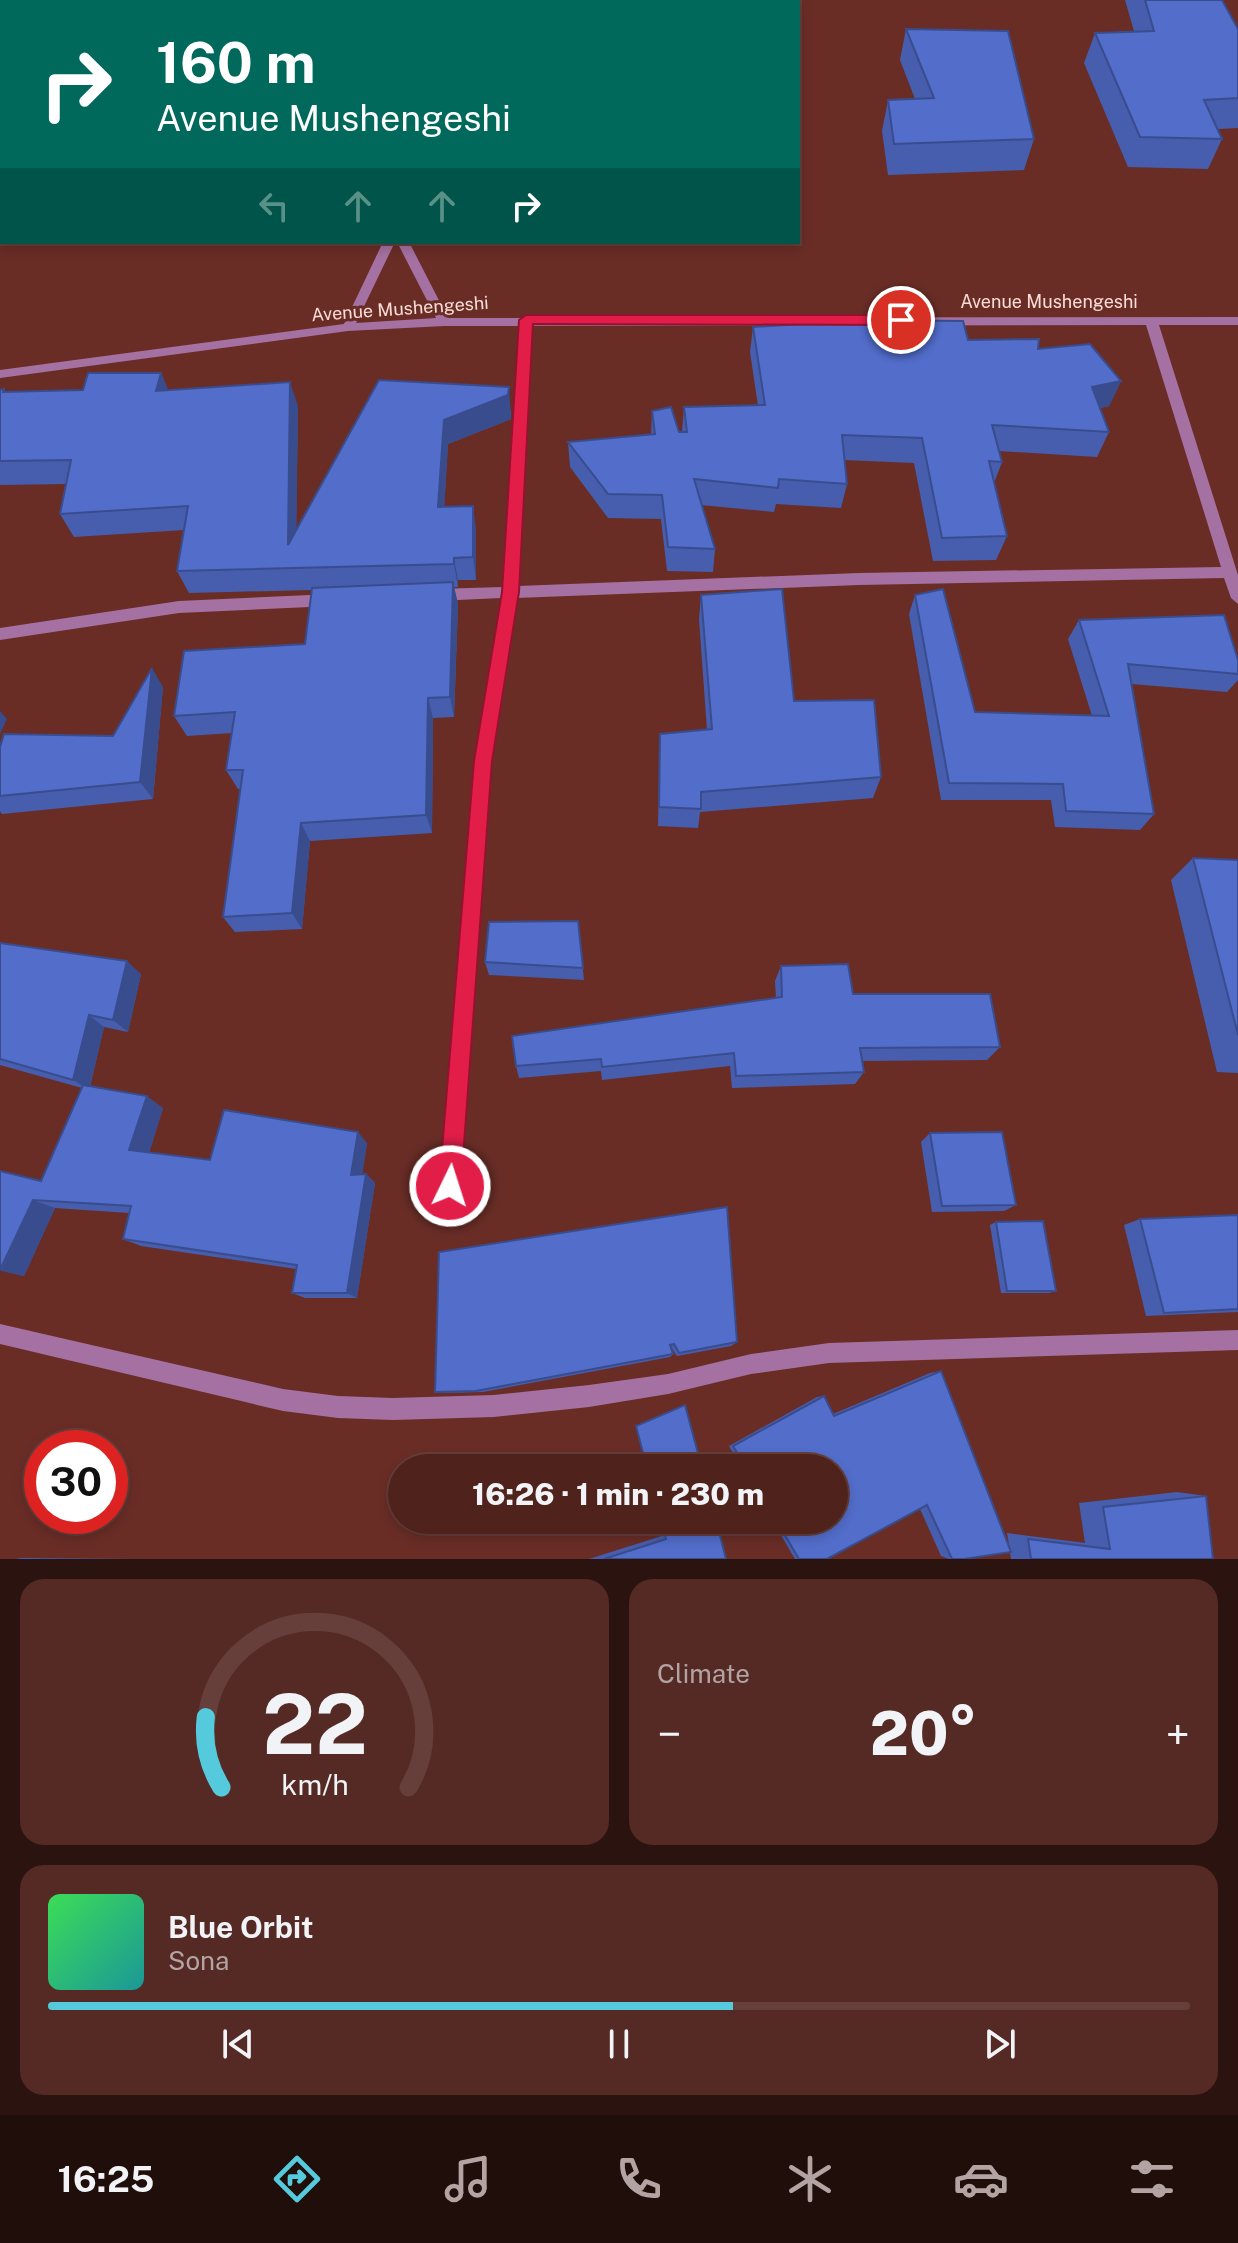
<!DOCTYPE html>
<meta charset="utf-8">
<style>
:root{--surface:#4f221c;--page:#552a25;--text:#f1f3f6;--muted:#b3a4a3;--line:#663f3b;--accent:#54cadc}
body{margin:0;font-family:"Public Sans",sans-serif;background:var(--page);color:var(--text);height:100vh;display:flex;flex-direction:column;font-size:30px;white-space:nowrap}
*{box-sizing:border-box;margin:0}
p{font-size:26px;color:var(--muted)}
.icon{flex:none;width:44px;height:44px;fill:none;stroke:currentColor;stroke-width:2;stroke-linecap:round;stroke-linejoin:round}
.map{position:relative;height:1559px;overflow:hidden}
.details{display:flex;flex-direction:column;gap:20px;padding:20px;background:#2b130f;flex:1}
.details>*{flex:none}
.top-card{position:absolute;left:0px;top:0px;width:800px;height:244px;box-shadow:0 4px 12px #0003,0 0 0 2px var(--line);background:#00695c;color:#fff;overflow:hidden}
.speed{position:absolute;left:24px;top:1430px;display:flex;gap:16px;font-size:40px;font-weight:700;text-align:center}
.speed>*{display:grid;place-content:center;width:104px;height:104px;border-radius:50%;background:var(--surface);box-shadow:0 4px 12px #0003,0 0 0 2px var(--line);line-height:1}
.speed .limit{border:12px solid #d22;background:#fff;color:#111}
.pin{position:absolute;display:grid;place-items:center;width:68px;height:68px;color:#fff;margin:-34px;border:4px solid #fff;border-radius:50%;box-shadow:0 2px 8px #0007}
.me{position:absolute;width:88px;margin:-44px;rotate:4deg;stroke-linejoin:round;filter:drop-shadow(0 0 6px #0008)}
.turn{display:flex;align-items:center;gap:28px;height:168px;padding:0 24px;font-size:36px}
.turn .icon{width:104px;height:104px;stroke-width:2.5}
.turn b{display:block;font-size:56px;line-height:68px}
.lanes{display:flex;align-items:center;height:76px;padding:0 24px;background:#0003;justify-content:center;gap:40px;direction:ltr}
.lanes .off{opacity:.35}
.big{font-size:60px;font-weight:800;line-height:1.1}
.details .card{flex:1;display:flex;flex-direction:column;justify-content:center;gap:12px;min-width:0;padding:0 28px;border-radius:24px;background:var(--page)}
.details .dial{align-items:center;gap:0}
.dial svg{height:208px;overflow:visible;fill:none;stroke:var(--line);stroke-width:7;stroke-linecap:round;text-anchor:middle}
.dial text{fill:var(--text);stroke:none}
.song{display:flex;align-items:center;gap:24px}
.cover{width:96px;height:96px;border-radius:12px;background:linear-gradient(135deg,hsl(130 70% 55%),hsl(180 70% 35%))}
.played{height:8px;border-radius:4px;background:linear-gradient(90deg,var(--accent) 60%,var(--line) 60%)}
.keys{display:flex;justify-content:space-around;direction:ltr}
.heat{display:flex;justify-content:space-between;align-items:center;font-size:44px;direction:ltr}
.details .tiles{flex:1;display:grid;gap:20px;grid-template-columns:1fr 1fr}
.card:last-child{grid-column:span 2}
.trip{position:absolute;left:388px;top:1454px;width:460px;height:80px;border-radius:40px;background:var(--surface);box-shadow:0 4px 12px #0003,0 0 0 2px var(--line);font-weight:800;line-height:80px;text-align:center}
.tabs{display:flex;height:128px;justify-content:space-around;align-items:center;background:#200e0b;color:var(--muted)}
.tabs .icon{width:56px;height:56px}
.tabs .selected{color:var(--accent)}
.tabs b{font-size:36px;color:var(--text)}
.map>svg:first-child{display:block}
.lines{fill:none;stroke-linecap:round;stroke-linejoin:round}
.minor{fill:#a571a2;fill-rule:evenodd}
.wall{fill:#475eae}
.shaded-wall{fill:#394c8d}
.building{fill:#526dca;stroke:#394c8d;stroke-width:2}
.route{fill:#e11d48;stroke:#92132f;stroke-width:2}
.labels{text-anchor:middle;stroke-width:6;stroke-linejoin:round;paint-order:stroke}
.far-street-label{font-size:18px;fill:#fbdcd7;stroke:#692d26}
</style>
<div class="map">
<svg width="1238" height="1559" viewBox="0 0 1238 1559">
<rect width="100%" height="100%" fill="#692d26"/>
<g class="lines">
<g class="minor">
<rect x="351" y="0" width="10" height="2"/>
<path d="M383,242H395L356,323L436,318L397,242H409L448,318L1238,317V325H1159L1238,575V604L1231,598L1224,578L859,585L516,598L491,761L460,1186L457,1193L450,1196L443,1193L440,1186L475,761L502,598L435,601L428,595L435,589L503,587L520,326H444L348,331L0,378V370L344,324ZM1146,325L1221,567L859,573L518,586L532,326Z"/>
<path d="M332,594L339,600L332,606L179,613L0,640V628L179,601Z"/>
<path d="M0,1324L283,1389L338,1396L393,1398L494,1395L589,1385L668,1374L751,1354L829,1343L1238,1330V1350L829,1363L751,1374L668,1394L589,1407L494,1417L393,1420L338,1418L283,1411L0,1344Z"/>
</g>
</g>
<g class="wall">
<path d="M0,0H136L135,2L0,3Z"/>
<path d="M1125,0H1222L1238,29V128L1218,129L1222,139L1208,169L1128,167L1084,63L1095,33L1134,31Z"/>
<path d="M906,29L1034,139L1024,170L888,175L882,131L888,100L915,99L900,60Z"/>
<path d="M753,327L968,340L1038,349L1121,381L1109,406L1100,408L1109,432L1097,457L999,451L1002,462L994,483L1007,536L996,560L933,561L914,463L844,460L847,484L841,508L776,504L774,512L701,505L715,549L713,572L667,571L661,519L608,518L570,467L568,442L651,435L652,411L679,432H682L684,407L758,406L750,352Z"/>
<path d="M161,373L168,390L298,406L296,529L379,380L511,411V419L448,444L444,507L476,529V580H458V587H454L458,604L454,717L433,718L432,833L310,841L302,929L235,932L223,917L240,789H238L226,770L232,733L187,736L174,716L305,644L312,590L189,593L177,571L184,530L74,537L60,514L66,484L0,485V390L4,389L5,392L83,390Z"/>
<path d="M701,595L794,701L881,777L873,798L700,812L698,828L658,826L660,734L707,730L699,619Z"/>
<path d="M915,595L975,712L1092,716L1068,639L1079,620L1238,660V680L1227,692L1132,684L1154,814L1140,830L1055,827L1051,800H941L909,614Z"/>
<path d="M163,687L153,799L2,814L0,811V747L113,736Z"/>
<path d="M1193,858L1238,860V1073L1217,1072L1171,880Z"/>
<path d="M578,921L584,980L489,975L485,962Z"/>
<path d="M0,943L141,974L128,1032L104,1027L90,1087L163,1108L149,1153L210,1160L367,1143L362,1174H366L375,1183L357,1298H305L292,1293L296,1269L141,1246L123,1239L129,1213L55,1208L24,1276L0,1270L41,1181L82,1088L0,1065Z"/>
<path d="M781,966L853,994L1000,1047L987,1060L862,1061L864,1072L855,1084L732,1088L730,1066L602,1080L601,1071L519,1078L516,1066L776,998L775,981Z"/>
<path d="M930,1133L1016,1205L1004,1211L932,1212L921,1142Z"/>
<path d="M1238,1215V1312L1146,1316L1124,1225L1140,1219Z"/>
<path d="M996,1222L1056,1291L1049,1293H1001L990,1225Z"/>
<path d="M439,1252L737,1342L731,1346L677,1356L671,1347L673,1354L670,1357L483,1392L444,1393L435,1392Z"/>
<path d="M941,1371L1010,1550L1007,1533L1085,1543L1079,1503L1177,1492L1206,1496L1213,1559H1011L1010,1552L964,1559H949L941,1556L920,1509L827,1559H795L772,1520H834V1468H742L729,1446L817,1397L824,1396L833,1414L930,1373Z"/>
<path d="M665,1535L726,1559H589Z"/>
<path d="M21,1558L138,1559H16Z"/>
</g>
<g class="shaded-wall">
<path d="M161,373L171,397L156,391Z"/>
<path d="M1121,381L1109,406L1080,412L1092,387Z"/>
<path d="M290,382L298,406L296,568L288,545Z"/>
<path d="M509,387L511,419L448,444L443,530L438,507L444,420Z"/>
<path d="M473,506L476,529V580L473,557Z"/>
<path d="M454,558L458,580V587L454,564Z"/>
<path d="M453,582L458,604L454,717L450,697Z"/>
<path d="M152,668L163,687L153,799L140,782Z"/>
<path d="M428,698L433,718L432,833L426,815Z"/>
<path d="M0,711L7,719L0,734Z"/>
<path d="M301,823L310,841L302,929L292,913Z"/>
<path d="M127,961L141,974L128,1032L113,1020Z"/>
<path d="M89,1015L104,1027L89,1090L73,1080Z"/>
<path d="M147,1096L163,1108L147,1160L129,1150Z"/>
<path d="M358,1132L367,1143L361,1184L351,1175Z"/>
<path d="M366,1174L375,1183L357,1298L347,1293Z"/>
<path d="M33,1200L55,1208L24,1276L1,1271Z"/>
</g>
<g class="building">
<path d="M454,0H646L647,2H454Z"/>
<path d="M1145,0H1222L1238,29V98L1204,100L1222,139L1140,137L1095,33L1154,31Z"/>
<path d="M906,29L1008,31L1034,139L894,144L888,100L934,98Z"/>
<path d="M867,320L963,321L968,340L1039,339L1038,349L1090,344L1121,381L1092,387L1109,432L992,425L1002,462L989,461L1007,536L942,538L922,438L842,435L847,484L779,479L778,488L694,479L715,549L668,547L662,495L608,494L568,442L655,434L652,411L671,407L679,432H687L684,407L765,405L753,327Z"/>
<path d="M88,373H161L156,391L290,382L288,545L379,380L509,387L508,395L444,420L438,507L473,506V557L454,558V564L177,571L188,506L60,514L71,460L0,461V390L4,389L3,392L83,390Z"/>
<path d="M453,582L450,697L428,698L426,815L301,823L292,913L223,917L243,770H226L235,712L174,716L184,651L305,644L312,588Z"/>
<path d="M782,589L794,701L874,700L881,777L701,792V809L659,807L660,734L712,729L701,595Z"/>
<path d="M943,589L975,712L1109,716L1079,620L1224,615L1238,660V674L1128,664L1154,814L1066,811L1063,784L949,783L915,595Z"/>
<path d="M152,668L140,782L0,796V747L4,734L113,736Z"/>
<path d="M1193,858L1238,860V1035Z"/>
<path d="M578,921L583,968L485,962L489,922Z"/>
<path d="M0,943L127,961L113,1020L89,1015L73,1080L0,1059Z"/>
<path d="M848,964L853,994H990L1000,1047L860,1048L864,1072L736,1076L734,1053L602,1067L601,1059L516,1066L512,1036L782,997L781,966Z"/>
<path d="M83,1085L147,1096L129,1150L210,1160L224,1110L358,1132L351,1175L366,1174L347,1293H292L297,1265L123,1239L131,1206L33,1200L0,1270V1171L41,1181Z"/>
<path d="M1002,1132L1016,1205L942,1206L930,1133Z"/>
<path d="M727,1207L737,1342L679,1353L674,1344L670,1345L673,1354L476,1391L435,1392L439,1252Z"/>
<path d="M1238,1215V1309L1164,1313L1140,1219Z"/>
<path d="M1043,1221L1056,1291H1007L996,1222Z"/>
<path d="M941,1371L1011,1552L964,1559H952L927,1505L827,1559H799L776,1520H834V1468H746L733,1446L824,1396L834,1416Z"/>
<path d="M685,1405L702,1468H647L636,1426Z"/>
<path d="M1206,1496L1213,1559H1031L1028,1539L1110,1549L1103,1507Z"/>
<path d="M661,1520H716L726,1559H604L666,1539Z"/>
</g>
<path class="route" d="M526,315H901L908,320L901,325L533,324L519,592L492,761L461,1186L458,1194L450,1197L443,1194L439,1186L474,761L502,592L519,320Z"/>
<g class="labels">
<g class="far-street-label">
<text x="1049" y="308">Avenue Mushengeshi</text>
<text transform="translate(400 309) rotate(-4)" y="6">Avenue Mushengeshi</text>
</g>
</g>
</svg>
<div class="speed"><div class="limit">30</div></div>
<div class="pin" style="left:901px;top:320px;background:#d93025"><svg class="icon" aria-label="arrive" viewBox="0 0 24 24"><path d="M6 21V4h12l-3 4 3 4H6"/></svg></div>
<svg class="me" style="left:450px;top:1186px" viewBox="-20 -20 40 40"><circle r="17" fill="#e11d48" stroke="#fff" stroke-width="3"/><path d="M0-11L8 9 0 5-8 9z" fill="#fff"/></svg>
<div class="trip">16:26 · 1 min · 230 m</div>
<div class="top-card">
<div class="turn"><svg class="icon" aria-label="right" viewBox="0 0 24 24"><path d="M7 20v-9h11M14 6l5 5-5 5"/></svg><div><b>160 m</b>Avenue Mushengeshi</div></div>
<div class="lanes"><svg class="icon off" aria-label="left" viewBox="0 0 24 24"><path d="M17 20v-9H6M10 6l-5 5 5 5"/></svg><svg class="icon off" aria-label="ahead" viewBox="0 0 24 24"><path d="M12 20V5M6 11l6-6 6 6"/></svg><svg class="icon off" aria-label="ahead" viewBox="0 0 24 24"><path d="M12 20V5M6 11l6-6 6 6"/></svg><svg class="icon" aria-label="right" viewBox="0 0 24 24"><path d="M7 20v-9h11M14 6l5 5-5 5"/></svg></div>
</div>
</div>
<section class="details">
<div class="tiles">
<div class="card dial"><svg viewBox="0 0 100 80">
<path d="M14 69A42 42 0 1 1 86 69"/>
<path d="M14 69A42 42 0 0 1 8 42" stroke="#54cadc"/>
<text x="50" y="56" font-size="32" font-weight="700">22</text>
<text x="50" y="72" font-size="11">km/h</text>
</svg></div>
<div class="card"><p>Climate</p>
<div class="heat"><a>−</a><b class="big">20°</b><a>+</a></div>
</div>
<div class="card">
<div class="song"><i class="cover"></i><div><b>Blue Orbit</b><p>Sona</p></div></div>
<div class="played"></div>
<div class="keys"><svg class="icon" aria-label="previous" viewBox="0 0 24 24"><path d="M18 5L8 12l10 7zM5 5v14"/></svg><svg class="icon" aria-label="pause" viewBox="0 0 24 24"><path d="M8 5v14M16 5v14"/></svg><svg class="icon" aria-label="next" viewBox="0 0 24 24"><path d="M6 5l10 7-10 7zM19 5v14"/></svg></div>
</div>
</div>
</section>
<nav class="tabs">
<b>16:25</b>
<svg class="icon selected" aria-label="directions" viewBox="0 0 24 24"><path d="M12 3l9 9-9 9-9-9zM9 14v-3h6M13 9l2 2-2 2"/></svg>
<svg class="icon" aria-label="music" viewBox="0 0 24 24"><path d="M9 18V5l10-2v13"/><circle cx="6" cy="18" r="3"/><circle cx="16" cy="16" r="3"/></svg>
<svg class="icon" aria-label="phone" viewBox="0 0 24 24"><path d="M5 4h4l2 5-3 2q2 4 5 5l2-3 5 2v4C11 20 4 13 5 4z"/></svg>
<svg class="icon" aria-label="climate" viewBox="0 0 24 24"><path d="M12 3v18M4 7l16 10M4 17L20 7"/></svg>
<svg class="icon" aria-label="car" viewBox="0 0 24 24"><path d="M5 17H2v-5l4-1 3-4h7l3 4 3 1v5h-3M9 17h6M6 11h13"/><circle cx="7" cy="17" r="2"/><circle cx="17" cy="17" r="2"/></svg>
<svg class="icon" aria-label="filters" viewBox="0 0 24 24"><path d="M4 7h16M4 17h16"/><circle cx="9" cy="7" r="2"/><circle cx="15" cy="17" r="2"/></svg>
</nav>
